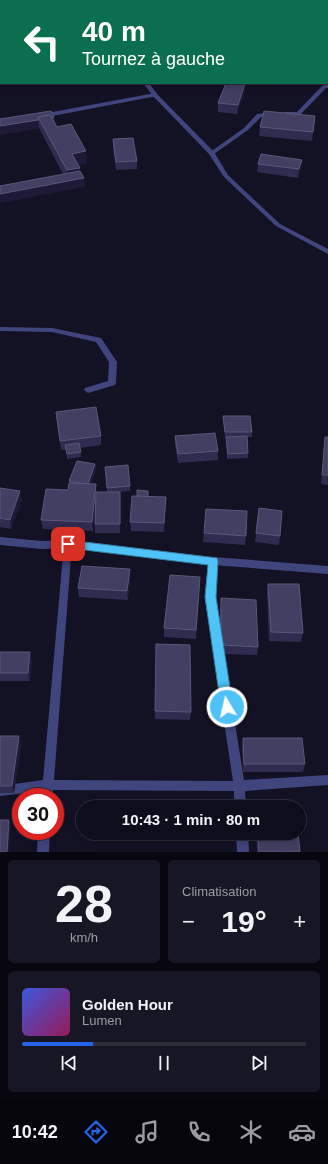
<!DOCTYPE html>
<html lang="fr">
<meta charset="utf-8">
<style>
:root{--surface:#0e0d1b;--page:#171624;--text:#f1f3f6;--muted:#9b9ca3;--line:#2e2d3a;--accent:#2563eb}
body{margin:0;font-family:Arial,sans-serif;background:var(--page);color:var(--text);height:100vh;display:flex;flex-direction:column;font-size:15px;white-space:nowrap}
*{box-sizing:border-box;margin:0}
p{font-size:13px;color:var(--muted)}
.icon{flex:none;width:22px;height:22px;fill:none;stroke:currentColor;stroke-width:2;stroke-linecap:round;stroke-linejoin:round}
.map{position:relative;height:852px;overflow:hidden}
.sheet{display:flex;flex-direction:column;gap:8px;padding:8px;background:#08070f;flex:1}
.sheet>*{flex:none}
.top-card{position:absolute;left:0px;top:0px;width:328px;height:84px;box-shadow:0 2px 10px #0003,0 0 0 1px var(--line);background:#0b6e4f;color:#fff;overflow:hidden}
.speed{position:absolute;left:12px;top:788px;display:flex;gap:8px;font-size:20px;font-weight:700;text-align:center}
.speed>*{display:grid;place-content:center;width:52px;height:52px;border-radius:50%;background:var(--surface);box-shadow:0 2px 10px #0003,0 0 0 1px var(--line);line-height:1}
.speed .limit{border:6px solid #d22;background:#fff;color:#111}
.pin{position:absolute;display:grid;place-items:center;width:34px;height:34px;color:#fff;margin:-17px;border-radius:8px;box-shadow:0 2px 6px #0006}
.me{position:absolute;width:44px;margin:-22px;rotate:351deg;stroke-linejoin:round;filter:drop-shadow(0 0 3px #0008)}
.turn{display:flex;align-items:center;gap:14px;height:84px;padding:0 16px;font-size:18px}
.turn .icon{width:52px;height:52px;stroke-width:2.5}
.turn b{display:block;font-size:28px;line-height:34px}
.big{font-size:30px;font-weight:800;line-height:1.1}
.sheet .card{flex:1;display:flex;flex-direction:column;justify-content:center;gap:6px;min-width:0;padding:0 14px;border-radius:6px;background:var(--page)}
.sheet .dial{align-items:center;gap:0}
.dial b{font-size:52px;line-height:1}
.song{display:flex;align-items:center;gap:12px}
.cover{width:48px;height:48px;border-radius:6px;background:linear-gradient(135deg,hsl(230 70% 55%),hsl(330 70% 35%))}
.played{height:4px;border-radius:2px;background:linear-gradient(90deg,var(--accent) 25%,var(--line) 25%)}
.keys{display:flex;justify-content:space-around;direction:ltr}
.heat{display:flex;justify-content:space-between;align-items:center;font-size:22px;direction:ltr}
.sheet .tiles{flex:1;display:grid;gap:8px;grid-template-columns:1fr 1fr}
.card:last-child{grid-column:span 2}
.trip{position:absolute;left:76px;top:800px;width:230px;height:40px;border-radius:20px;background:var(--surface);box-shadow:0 2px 10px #0003,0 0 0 1px var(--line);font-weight:800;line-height:40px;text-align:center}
.dock{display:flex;height:64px;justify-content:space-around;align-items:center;background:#06050b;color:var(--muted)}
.dock .icon{width:28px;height:28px}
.dock .active{color:var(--accent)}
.dock b{font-size:18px;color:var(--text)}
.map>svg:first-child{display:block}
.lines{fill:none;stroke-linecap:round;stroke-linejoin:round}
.river{fill:#10263f;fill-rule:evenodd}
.service{fill:#41457e;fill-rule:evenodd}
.minor{fill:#41457e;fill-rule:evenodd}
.tertiary{fill:#41457e;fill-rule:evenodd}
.wall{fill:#302c50}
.shaded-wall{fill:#1d1937}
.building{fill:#423f62;stroke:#5a577a}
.route{fill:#4fc3f7;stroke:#337fa1}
</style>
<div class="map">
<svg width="328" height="852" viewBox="0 0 328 852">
<rect width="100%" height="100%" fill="#131124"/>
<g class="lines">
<g class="river">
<path d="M240,0H266L239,1Z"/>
<rect x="0" y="45" width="1" height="14"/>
</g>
<path class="service" d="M0,327L52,328L101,338L117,362L116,383L115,385L88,393L84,390L85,388L108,381L109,362L96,342L52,332L0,331Z"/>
<g class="minor">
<path d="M328,84V88H326L300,115L285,116L282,114L285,112H297L322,86Z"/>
<path d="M155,93L158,95L157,96L42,118L39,116L42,114Z"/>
<path d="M273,112L276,114L275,115L261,117L248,130L214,154L209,153L244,128L257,114Z"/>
<path d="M68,540L71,541L72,544L54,780L233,781L205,597L208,561L210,558L213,557L216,558L218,561L215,597L244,780L328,775V785L245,791L246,807H234V791L53,790V797H41L42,791L0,796V786L43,780L64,544L65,541Z"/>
<path d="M38,831H50L49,852H37Z"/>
<path d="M236,833H248L249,852H237Z"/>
</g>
<g class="tertiary">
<rect x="78" y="0" width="5" height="1"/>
<path d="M143,83H149L157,94L214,152L228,175L280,224L328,249V254L276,226L224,177L209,154L153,96Z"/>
<path d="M0,537L42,541L68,540L213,557L328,566V574L213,565L68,548L42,549L0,545Z"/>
</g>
</g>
<g class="wall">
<path d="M245,83V91L237,114L218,112V103Z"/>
<path d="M315,116L312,141L259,136L260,127Z"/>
<path d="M54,117L55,123L57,127L87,163L78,164L80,168V171L84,178L85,187L63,174L39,128L0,135V119Z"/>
<path d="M113,139L137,161V169L116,170L113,148Z"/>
<path d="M258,164L301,168L298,178L257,172Z"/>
<path d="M56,412L101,436V445L80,448L81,457L67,459L66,450H61Z"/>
<path d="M223,416L252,432V437H247L248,453V458L227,459L226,442V437H225L223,421Z"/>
<path d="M175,436L218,451V460L178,463L175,445Z"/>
<path d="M325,437H328V485L321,484L324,446Z"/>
<path d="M95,464L96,469L91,484L97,492H107L105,467L130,486V491L120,492V533H95V508L93,531L43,529L41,520L68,490L69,481Z"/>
<path d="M0,488L22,500L11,529L0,527Z"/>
<path d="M148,497H166L164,532L131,531L130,522Z"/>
<path d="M259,508L280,536L279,545L255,542Z"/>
<path d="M206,509L246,536L245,545L203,542Z"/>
<path d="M200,577L196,639L164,637V628Z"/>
<path d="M130,578L128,600L79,597L78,588Z"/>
<path d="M268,584L303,633L301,642L269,641L267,592Z"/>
<path d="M221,598L258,647L257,655L220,654V607Z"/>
<path d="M0,652L32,660L30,681H0Z"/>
<path d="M155,711L191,712L190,720L155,719Z"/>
<path d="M0,736L21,744L14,793H0Z"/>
<path d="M243,738L305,764L303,772H243L242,746Z"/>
<path d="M256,833H298L300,852H257Z"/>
</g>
<g class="shaded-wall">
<path d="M245,83V91L237,114L238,105Z"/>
<path d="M38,120L39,128L0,135V126Z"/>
<path d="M86,151L87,163L73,165L72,154Z"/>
<path d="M302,160L301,168L298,178L299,169Z"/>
<path d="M80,168L81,178H84L85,187L0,203V194L68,181L67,170Z"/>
<path d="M95,464L96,469L89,490L88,485Z"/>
<path d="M96,484L97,493L93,531L92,522Z"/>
<path d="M20,491L22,500L11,529L10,520Z"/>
<path d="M120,492L121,501L120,533Z"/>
<path d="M130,569V578L128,600L127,591Z"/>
<path d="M30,652L32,660L30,681L28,673Z"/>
<path d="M19,736L21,744L14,793L12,786Z"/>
<path d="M9,820L11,827L9,852H7Z"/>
</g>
<g class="building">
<path d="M226,83H245L238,105L218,103Z"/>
<path d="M51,111L54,117L52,118L50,115L38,117V120L0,126V119Z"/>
<path d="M264,111L315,116L313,132L260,127Z"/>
<path d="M50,115L57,127L71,124L86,151L72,154L80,168L67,170L38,117Z"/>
<path d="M133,138L137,161L116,162L113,139Z"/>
<path d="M261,154L302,160L299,169L258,164Z"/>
<path d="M80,171L84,178L0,194V186Z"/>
<path d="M96,407L101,436L60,441L56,412Z"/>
<path d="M223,416H250L252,432H225Z"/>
<path d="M215,433L218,451L178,454L175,436Z"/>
<path d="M247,436L248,453L228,454L226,437Z"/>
<path d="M325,437H328V475H322Z"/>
<path d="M79,443L81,452L67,454L65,445Z"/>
<path d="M77,461L95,464L88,484H83L69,481Z"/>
<path d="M128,465L130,486L107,488L105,467Z"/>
<path d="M69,483L96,484L92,522L41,520L46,489L68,490Z"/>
<path d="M0,488L20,491L10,520L0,518Z"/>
<path d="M137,490L148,491V497L137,496Z"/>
<path d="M96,492H120V524H95Z"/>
<path d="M132,496L166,497L164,523L130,522Z"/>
<path d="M259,508L282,511L280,536L256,533Z"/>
<path d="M206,509L247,511L246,536L204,533Z"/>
<path d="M82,566L130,569L127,591L78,588Z"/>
<path d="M170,575L200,577L196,630L164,628Z"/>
<path d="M268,584H299L303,633L271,632Z"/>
<path d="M221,598L256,600L258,647L221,645Z"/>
<path d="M156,644L190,645L191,712L155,711Z"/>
<path d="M0,652H30L28,673H0Z"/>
<path d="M0,736H19L12,786H0Z"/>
<path d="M243,738H302L305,764H244Z"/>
<path d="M295,802V807H256L255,803Z"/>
<path d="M0,820H9L7,852H0Z"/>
<path d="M258,833H298L300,852H259Z"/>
</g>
<path class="route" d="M68,540L217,558L218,561L216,597L233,707L231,711L227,713L223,711L221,707L205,597L208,565L68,548L65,547L63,544L65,541Z"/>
</svg>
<div class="speed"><div class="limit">30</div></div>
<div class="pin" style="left:68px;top:544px;background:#d93025"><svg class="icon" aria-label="arrive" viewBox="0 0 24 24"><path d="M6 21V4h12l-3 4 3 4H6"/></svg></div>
<svg class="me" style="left:227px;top:707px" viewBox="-20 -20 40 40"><circle r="17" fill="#4fc3f7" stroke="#fff" stroke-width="3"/><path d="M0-11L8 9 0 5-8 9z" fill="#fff"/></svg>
<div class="trip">10:43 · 1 min · 80 m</div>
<div class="top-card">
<div class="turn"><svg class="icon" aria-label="left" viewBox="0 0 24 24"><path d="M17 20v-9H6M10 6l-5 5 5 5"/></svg><div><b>40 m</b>Tournez à gauche</div></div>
</div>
</div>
<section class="sheet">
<div class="tiles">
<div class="card dial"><b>28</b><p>km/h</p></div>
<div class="card"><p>Climatisation</p>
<div class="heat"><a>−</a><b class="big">19°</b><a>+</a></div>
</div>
<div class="card">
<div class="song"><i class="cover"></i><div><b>Golden Hour</b><p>Lumen</p></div></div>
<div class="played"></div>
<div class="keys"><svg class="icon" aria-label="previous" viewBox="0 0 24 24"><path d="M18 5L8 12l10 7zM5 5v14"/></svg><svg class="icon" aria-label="pause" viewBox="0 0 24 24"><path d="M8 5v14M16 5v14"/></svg><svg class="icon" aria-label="next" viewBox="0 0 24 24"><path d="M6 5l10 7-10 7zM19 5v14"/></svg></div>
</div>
</div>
</section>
<nav class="dock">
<b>10:42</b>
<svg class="icon active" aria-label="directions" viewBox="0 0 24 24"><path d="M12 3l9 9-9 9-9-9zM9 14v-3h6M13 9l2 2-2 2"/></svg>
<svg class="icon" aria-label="music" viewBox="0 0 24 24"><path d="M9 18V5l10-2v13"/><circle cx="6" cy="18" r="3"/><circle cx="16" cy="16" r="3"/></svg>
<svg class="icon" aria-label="phone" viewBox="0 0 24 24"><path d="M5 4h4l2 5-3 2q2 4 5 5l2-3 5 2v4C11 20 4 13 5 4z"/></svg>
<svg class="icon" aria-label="climate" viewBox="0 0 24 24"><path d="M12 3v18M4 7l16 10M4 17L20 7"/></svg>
<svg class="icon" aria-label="car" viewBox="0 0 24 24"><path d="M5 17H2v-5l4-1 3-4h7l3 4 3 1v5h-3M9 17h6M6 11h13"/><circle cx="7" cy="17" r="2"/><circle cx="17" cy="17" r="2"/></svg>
</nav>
